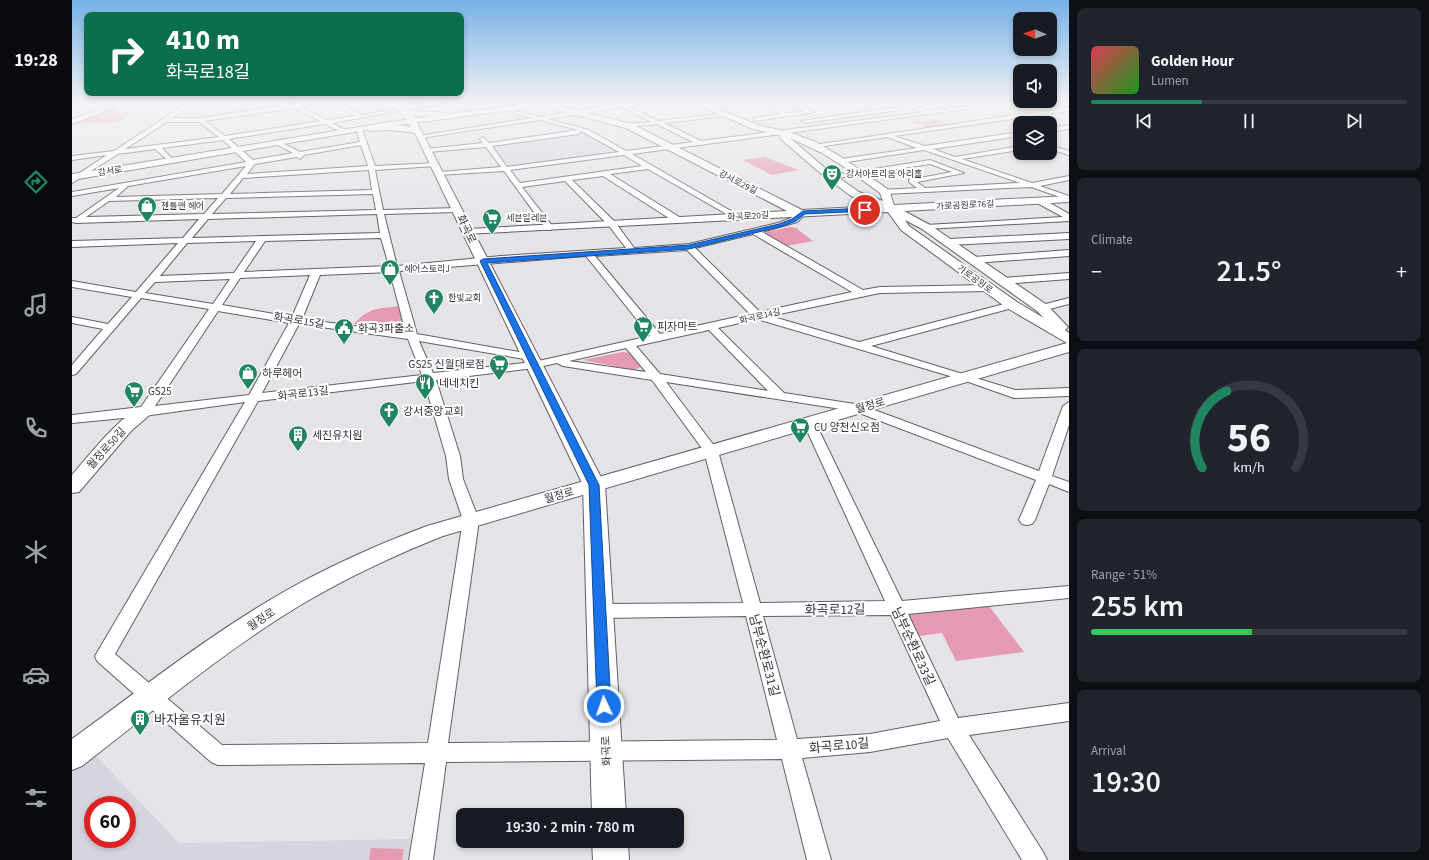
<!DOCTYPE html>
<meta charset="utf-8">
<style>
:root{--surface:#171b24;--page:#20242c;--text:#f1f3f6;--muted:#9ea1a6;--line:#363941;--accent:#208560}
body{margin:0;font-family:"Source Sans 3","Noto Sans KR",sans-serif;background:var(--page);color:var(--text);height:100vh;display:flex;flex-direction:column;font-size:15px;white-space:nowrap}
*{box-sizing:border-box;margin:0}
p{font-size:13px;color:var(--muted)}
.icon{flex:none;width:22px;height:22px;fill:none;stroke:currentColor;stroke-width:2;stroke-linecap:round;stroke-linejoin:round}
.map{position:relative;flex:1;overflow:hidden}
.details{display:flex;flex-direction:column;gap:8px;padding:8px;background:#0d0f14;width:360px}
.details>*{flex:none}
.guide{position:absolute;left:12px;top:12px;width:380px;height:84px;border-radius:8px;box-shadow:0 2px 6px #0003;background:#0b6e4f;color:#fff;overflow:hidden}
.needle{width:26px;rotate:272deg}
.buttons{position:absolute;left:941px;top:12px;display:grid;gap:8px}
.buttons a{display:grid;place-items:center;width:44px;height:44px;border-radius:8px;background:var(--surface);box-shadow:0 2px 6px #0003;font-size:20px}
.speed{position:absolute;left:12px;top:796px;display:flex;gap:8px;font-size:20px;font-weight:700;text-align:center}
.speed>*{display:grid;place-content:center;width:52px;height:52px;border-radius:50%;background:var(--surface);box-shadow:0 2px 6px #0003;line-height:1}
.speed .limit{border:6px solid #d22;background:#fff;color:#111}
.pin{position:absolute;display:grid;place-items:center;width:34px;height:34px;color:#fff;margin:-17px;border:2px solid #fff;border-radius:50%;box-shadow:0 1px 4px #0007}
.me{position:absolute;width:44px;margin:-22px;rotate:357deg;stroke-linejoin:round;filter:drop-shadow(0 0 3px #0008)}
.turn{display:flex;align-items:center;gap:14px;height:84px;padding:0 16px;font-size:18px}
.turn .icon{width:52px;height:52px;stroke-width:2.5}
.turn b{display:block;font-size:28px;line-height:34px}
.big{font-size:30px;font-weight:600;line-height:1.1}
.details .card{flex:1;display:flex;flex-direction:column;justify-content:center;gap:6px;min-width:0;padding:0 14px;border-radius:8px;background:var(--page)}
.details .dial{align-items:center;gap:0}
.dial svg{height:104px;overflow:visible;fill:none;stroke:var(--line);stroke-width:7;stroke-linecap:round;text-anchor:middle}
.dial text{fill:var(--text);stroke:none}
.song{display:flex;align-items:center;gap:12px}
.cover{width:48px;height:48px;border-radius:6px;background:linear-gradient(135deg,hsl(350 70% 55%),hsl(120 70% 35%))}
.played{height:4px;border-radius:2px;background:linear-gradient(90deg,var(--accent) 35%,var(--line) 35%)}
.keys{display:flex;justify-content:space-around;direction:ltr}
.heat{display:flex;justify-content:space-between;align-items:center;font-size:22px;direction:ltr}
.charge{height:6px;border-radius:3px;background:linear-gradient(90deg,#34c759 51%,var(--line) 0)}
.trip{position:absolute;left:384px;top:808px;width:228px;height:40px;border-radius:8px;background:var(--surface);box-shadow:0 2px 6px #0003;font-weight:600;line-height:40px;text-align:center}
main{display:flex;flex:1;min-height:0}
.dock{display:flex;flex-direction:column;width:72px;justify-content:space-around;align-items:center;background:#090b0e;color:var(--muted)}
.dock .icon{width:28px;height:28px}
.dock .current{color:var(--accent)}
.dock b{font-size:18px;color:var(--text)}
.map>svg:first-child{display:block}
.built{fill:#d8d4df;fill-rule:evenodd}
.green{fill:#e59ab3}
.lines{fill:none;stroke-linecap:round;stroke-linejoin:round}
.street-casing{stroke:#616063;stroke-width:2}
.secondary-casing{stroke:#616063;stroke-width:2}
.primary-casing{stroke:#616063;stroke-width:2}
.street{fill:#fff;fill-rule:evenodd}
.secondary{fill:#fff;fill-rule:evenodd}
.primary{fill:#fff;fill-rule:evenodd}
.route{fill:#1a73e8;stroke:#114b97}
.labels{text-anchor:middle;stroke-width:4;stroke-linejoin:round;paint-order:stroke}
.far-street-label{font-size:9px;fill:#343334;stroke:#fff}
.far-poi-label{font-size:9px;fill:#343334;stroke:#fff;text-anchor:start}
.street-label{font-size:11px;fill:#343334;stroke:#fff}
.poi-label{font-size:11px;fill:#343334;stroke:#fff;text-anchor:start}
.near-street-label{font-size:13px;fill:#343334;stroke:#fff}
.near-poi-label{font-size:13px;fill:#343334;stroke:#fff;text-anchor:start}
</style>
<main>
<nav class="dock">
<b>19:28</b>
<svg class="icon current" aria-label="directions" viewBox="0 0 24 24"><path d="M12 3l9 9-9 9-9-9zM9 14v-3h6M13 9l2 2-2 2"/></svg>
<svg class="icon" aria-label="music" viewBox="0 0 24 24"><path d="M9 18V5l10-2v13"/><circle cx="6" cy="18" r="3"/><circle cx="16" cy="16" r="3"/></svg>
<svg class="icon" aria-label="phone" viewBox="0 0 24 24"><path d="M5 4h4l2 5-3 2q2 4 5 5l2-3 5 2v4C11 20 4 13 5 4z"/></svg>
<svg class="icon" aria-label="climate" viewBox="0 0 24 24"><path d="M12 3v18M4 7l16 10M4 17L20 7"/></svg>
<svg class="icon" aria-label="car" viewBox="0 0 24 24"><path d="M5 17H2v-5l4-1 3-4h7l3 4 3 1v5h-3M9 17h6M6 11h13"/><circle cx="7" cy="17" r="2"/><circle cx="17" cy="17" r="2"/></svg>
<svg class="icon" aria-label="filters" viewBox="0 0 24 24"><path d="M4 7h16M4 17h16"/><circle cx="9" cy="7" r="2"/><circle cx="15" cy="17" r="2"/></svg>
</nav>
<div class="map">
<svg width="997" height="860" viewBox="0 0 997 860">
<rect width="100%" height="100%" fill="#e5e3e7"/>
<g class="built">
<path d="M511,133L548,153L440,167L437,166L419,144Z"/>
<path d="M23,755L107,843L339,839L335,860H0V772ZM21,805H55V839H21Z"/>
</g>
<g class="green">
<path d="M40,109L55,112L58,115L46,122L0,124Z"/>
<path d="M862,119L879,125L858,128L840,122Z"/>
<path d="M693,157L727,170L700,175L670,160Z"/>
<path d="M718,227L724,228L741,241L714,246L690,233Z"/>
<path d="M328,306L335,332L282,324C297,307 306,309 328,306Z"/>
<path d="M551,352L558,353L569,367L561,370L511,360Z"/>
<path d="M917,606L952,652L884,661L870,633L847,636L835,613Z"/>
<path d="M299,848L332,849L330,860H297Z"/>
</g>
<g class="lines">
<g class="street-casing">
<g id="street">
<path d="M117,102H123L100,118H128L237,102H252L228,107L255,120L283,116L260,102H267L290,115L326,109L328,106L359,102H376L260,123L275,131L276,132L273,134L253,124L157,139L181,160L221,153L204,144L203,143L206,141L228,152L288,142L284,129L287,127L290,129L303,166L365,163V165L363,166L303,170L311,210L386,208L390,210L386,212L312,214L325,266L429,256L554,248L537,226L493,181L450,187L482,228L478,230H475L432,171L366,175V173L368,172L429,167L414,147L356,152L354,151V149L411,143L408,139L411,137L417,143L506,130L468,120L349,138L346,136L460,118L431,110V108L468,117L550,103L583,102L557,107L586,121L655,113L653,116L592,123L629,141L852,112L823,102H831L858,111L878,109L856,102H865L882,108L928,102H945L560,154L666,215L667,217L663,219L576,169L538,174L609,218V222H603L531,176L500,180L543,222L562,248L617,244L706,223L719,218L731,211L735,213L725,222L690,232L791,290L808,287L916,285L921,288L916,291L808,293L698,316L787,342L936,303H944L945,305L944,307L799,346L943,390L997,388V396L942,398L888,379L685,319L646,328L712,393L789,405L967,471L991,406L997,402V425L980,476L997,482V492L977,484L963,520L960,524L955,525L950,524L947,520L964,480L782,411L594,382L646,451L688,603L813,601L731,422L737,418L743,422L830,601L997,586V598L836,614L886,718L997,703V721L897,735L971,852L975,860H950L876,738L798,752L730,758L759,860H735L710,759L374,762L361,860H337L353,763L146,765L139,762L25,661L23,656L173,402L72,416L0,423V415L69,407L137,309L69,298L4,374L0,375V365L31,329L0,323V317L36,324L60,297L0,287V281L64,292L106,243L0,247V241L111,238L127,219L4,223L0,222V218H4L47,188L0,196V192L174,162L151,140L90,148L102,161L99,163L83,149L46,154L0,183V178L35,155L0,160V156L42,151ZM551,107L579,122L557,124L555,127L585,124L621,142L554,151L517,130L476,119ZM222,108L248,121L153,136L133,121ZM95,122H127L147,137L53,149ZM509,131L547,152L435,167L420,146L507,134ZM289,145L296,166L175,174L183,164L225,157L228,159L232,155ZM552,155L570,166L448,183L438,170ZM174,166L150,194L44,197L56,186ZM297,170L300,190L158,194L171,178ZM301,194L304,210L140,214L154,198ZM146,198L132,214L14,217L37,201ZM305,214L308,233L120,238L136,219ZM681,234L780,292L688,312L623,248ZM309,238L317,266L172,272L193,241ZM184,241L162,273L88,276L115,243ZM615,250L678,314L588,334L523,256ZM514,256L578,336L462,362L361,373L347,341L458,360L464,357L458,354L345,334L327,271ZM318,272L334,333L230,319L248,275ZM238,275L220,317L150,305L168,278ZM158,279L141,304L73,293L83,282ZM146,311L217,323L177,395L83,406ZM227,324L336,339L350,375L190,393ZM637,330L696,391L588,374L564,346ZM554,348L574,372L497,361ZM485,363L491,366L580,380L632,451L671,603L528,604L522,606L519,611L522,616L528,618L674,616L705,740L376,743L407,520L391,479L388,456L364,380L462,368ZM352,381L374,456L377,479L391,520L356,743L150,745L43,654L186,401ZM819,615L868,721L798,734L725,739L691,616Z"/>
<path d="M644,102H657L641,105V103Z"/>
<path d="M679,102H687L716,113L733,111L711,102H719L743,112L683,121L681,118L709,114Z"/>
<path d="M826,107L828,110L732,123L729,121Z"/>
<path d="M997,107V111L822,136L853,146L948,132V136L861,149L883,157L948,146V150L890,159L960,183L997,176V180L968,186L997,196V200L959,187L813,194H810V190L845,188L837,182V180L880,172L858,164L786,175L783,173L784,172L858,160L892,173L845,182L853,188L948,183L852,150L769,163L766,161L769,159L845,148L815,137L745,147L742,145Z"/>
<path d="M997,125V129L978,132V128Z"/>
<path d="M978,145L997,151V155L978,149Z"/>
<path d="M763,168L773,175V177H769L761,171V169Z"/>
<path d="M965,199H971L997,214V221L854,229L850,227L854,225L991,217L965,203Z"/>
<path d="M997,233V239L877,245L873,242L877,239Z"/>
<path d="M997,250V256L902,263L898,260L902,257Z"/>
<path d="M997,273V279L931,284L926,281L931,278Z"/>
<path d="M997,298V304L970,311L965,308L966,306Z"/>
</g>
</g>
<g class="secondary-casing">
<g id="secondary">
<path d="M30,102H37L41,108L0,124V119L32,107Z"/>
<path d="M467,102H489L483,105L560,124L730,210L805,206L779,196L747,172L710,140L707,135L681,129L619,102H629L686,125L717,132L744,142L769,157L817,190L822,205L997,196V202L832,211L858,225L975,305L996,327L993,330L997,333V352L371,536C323,555 276,577 232,603C153,650 82,710 10,766L0,770V739C70,688 139,633 215,590C260,565 307,544 355,526L995,343L935,308L829,230L816,212L393,234L391,232L397,229L715,211L554,128L471,106L318,126L0,180V174L318,122ZM718,138L750,153L775,169L808,193L811,201L787,192L753,168ZM833,220L850,229L965,311L972,318L945,302L837,226Z"/>
<path d="M72,407L78,408L81,412L59,431L7,492L0,493V475C16,457 50,412 72,407Z"/>
</g>
</g>
<g class="primary-casing">
<g id="primary">
<path d="M317,102H326L334,110L376,113L380,116L376,119L341,115L533,485L554,815H520L511,485L343,133L319,130L298,131L294,128C302,121 329,126 339,127L334,118Z"/>
<path d="M520,841H556L557,860H521Z"/>
</g>
</g>
<use href="#street" class="street"/>
<use href="#secondary" class="secondary"/>
<use href="#primary" class="primary"/>
</g>
<linearGradient id="sky" x2="0" y2="1"><stop stop-color="#76b1e7"/><stop offset="0.46" stop-color="#f3f2f4"/><stop offset="1" stop-color="#f3f2f4" stop-opacity="0"/></linearGradient>
<rect width="997" height="223" fill="url(#sky)"/>
<path class="route" d="M793,208L795,211L733,214L724,221L711,226L617,249L415,263L527,485L539,706L537,710L532,712L527,710L525,706L517,485L408,261L411,259L617,245L707,224L720,219L731,211Z"/>
<defs>
<g id="theatre-pin" transform="scale(1)"><path d="M0 17L-7.5 6A9.5 9.5 0 1 1 7.5 6Z" fill="#208560" stroke="#fff"/><path d="M-5-5.5Q0-4 5-5.5V0Q5 5 0 6Q-5 5-5 0ZM-3.3-2.5H-1v1.5H-3.3ZM1-2.5H3.3v1.5H1ZM-2.8 1Q0 5.5 2.8 1Z" fill="#fff"/></g>
<g id="shop-pin" transform="scale(1)"><path d="M0 17L-7.5 6A9.5 9.5 0 1 1 7.5 6Z" fill="#208560" stroke="#fff"/><path d="M-5-2.5h2.3a2.7 3.5 0 0 1 5.4 0H5L5.5 6h-11ZM-1.5-2.5h3a1.5 2.3 0 0 0-3 0Z" fill="#fff"/></g>
<g id="supermarket-pin" transform="scale(1)"><path d="M0 17L-7.5 6A9.5 9.5 0 1 1 7.5 6Z" fill="#208560" stroke="#fff"/><path d="M-6-5.5h2.5l.6 2H6L4.5 2H-2.5L-4.4-4H-6ZM-1.5 3.2a1.3 1.3 0 1 0 .1 0ZM3 3.2a1.3 1.3 0 1 0 .1 0Z" fill="#fff"/></g>
<g id="church-pin" transform="scale(1)"><path d="M0 17L-7.5 6A9.5 9.5 0 1 1 7.5 6Z" fill="#208560" stroke="#fff"/><path d="M-1.2-6h2.4v3.5h3.3v2.4h-3.3V6h-2.4V-.1h-3.3v-2.4h3.3Z" fill="#fff"/></g>
<g id="civic-pin" transform="scale(1)"><path d="M0 17L-7.5 6A9.5 9.5 0 1 1 7.5 6Z" fill="#208560" stroke="#fff"/><path d="M-.6-6.5H3V-4.5H.6V-3L4-1V1h2V6H-6V1h2V-1L-.6-3ZM-1.2 2.5V6h2.4V2.5Z" fill="#fff"/></g>
<g id="restaurant-pin" transform="scale(1)"><path d="M0 17L-7.5 6A9.5 9.5 0 1 1 7.5 6Z" fill="#208560" stroke="#fff"/><path d="M-5-6h1v4h1v-4h1v4h1v-4h1v5L-1.5 .5V6h-2V.5L-5-1ZM5-6V6H3V1.5H1.5Q1.5-4 5-6Z" fill="#fff"/></g>
<g id="building-pin" transform="scale(1)"><path d="M0 17L-7.5 6A9.5 9.5 0 1 1 7.5 6Z" fill="#208560" stroke="#fff"/><path d="M-4-6H4V6H1V3H-1V6H-4ZM-2.5-4.3h1.7v1.8h-1.7ZM.8-4.3h1.7v1.8H.8ZM-2.5-1h1.7V.8h-1.7ZM.8-1h1.7V.8H.8Z" fill="#fff"/></g>
</defs>
<g fill-rule="evenodd">
<use href="#theatre-pin" x="760" y="174"/>
<use href="#shop-pin" x="75" y="206"/>
<use href="#supermarket-pin" x="420" y="218"/>
<use href="#shop-pin" x="318" y="269"/>
<use href="#church-pin" x="362" y="298"/>
<use href="#supermarket-pin" x="571" y="326"/>
<use href="#civic-pin" x="272" y="328"/>
<use href="#supermarket-pin" x="427" y="364"/>
<use href="#shop-pin" x="176" y="373"/>
<use href="#restaurant-pin" x="353" y="383"/>
<use href="#supermarket-pin" x="62" y="391"/>
<use href="#church-pin" x="317" y="411"/>
<use href="#supermarket-pin" x="728" y="427"/>
<use href="#building-pin" x="226" y="435"/>
<use href="#building-pin" x="68" y="719"/>
</g>
<g class="labels">
<g class="far-street-label">
<text transform="translate(38 171) rotate(-9)" y="3">강서로</text>
<text transform="translate(666 182) rotate(27)" y="3">강서로29길</text>
<text transform="translate(893 205) rotate(-3)" y="3">가로공원로76길</text>
<text transform="translate(676 216) rotate(-3)" y="3">화곡로20길</text>
<text transform="translate(903 279) rotate(36)" y="3">가로공원로</text>
<text transform="translate(688 316) rotate(-13)" y="3">화곡로14길</text>
</g>
<g class="far-poi-label">
<text x="774" y="177">강서아트리움 아리홀</text>
<text x="89" y="209">젠틀맨 헤어</text>
<text x="434" y="221">세븐일레븐</text>
<text x="332" y="272">헤어스토리J</text>
<text x="376" y="301">한빛교회</text>
</g>
<g class="street-label">
<text transform="translate(395 229) rotate(64)" y="4">화곡로</text>
<text transform="translate(227 320) rotate(9)" y="4">화곡로15길</text>
<text transform="translate(231 393) rotate(-7)" y="4">화곡로13길</text>
<text transform="translate(798 405) rotate(-16)" y="4">월정로</text>
<text transform="translate(34 448) rotate(-48)" y="4">월정로50길</text>
<text transform="translate(487 495) rotate(-16)" y="4">월정로</text>
<text transform="translate(189 619) rotate(-33)" y="4">월정로</text>
<text transform="translate(534 751) rotate(-93)" y="4">화곡로</text>
</g>
<g class="poi-label">
<text x="585" y="330">피자마트</text>
<text x="286" y="332">화곡3파출소</text>
<text x="413" y="368" text-anchor="end">GS25 신월대로점</text>
<text x="190" y="377">하루헤어</text>
<text x="367" y="387">네네치킨</text>
<text x="76" y="395">GS25</text>
<text x="331" y="415">강서중앙교회</text>
<text x="742" y="431">CU 양천신오점</text>
<text x="240" y="439">세진유치원</text>
</g>
<g class="near-street-label">
<text transform="translate(763 609) rotate(-1)" y="5">화곡로12길</text>
<text transform="translate(842 646) rotate(65)" y="5">남부순환로33길</text>
<text transform="translate(693 655) rotate(75)" y="5">남부순환로31길</text>
<text transform="translate(767 745) rotate(-5)" y="5">화곡로10길</text>
</g>
<g class="near-poi-label">
<text x="82" y="724">바자울유치원</text>
</g>
</g>
</svg>
<div class="buttons">
<a><svg class="needle" viewBox="-14 -14 28 28"><path d="M0-13l5 13h-10z" fill="#e53935"/><path d="M0 13l5-13h-10z" fill="#9ea1a6"/></svg></a>
<a><svg class="icon" aria-label="sound" viewBox="0 0 24 24"><path d="M4 9h4l5-4v14l-5-4H4zM17 9q2 3 0 6"/></svg></a>
<a><svg class="icon" aria-label="layers" viewBox="0 0 24 24"><path d="M12 4l9 5-9 5-9-5zM3 14l9 5 9-5"/></svg></a>
</div>
<div class="speed"><div class="limit">60</div></div>
<div class="pin" style="left:793px;top:210px;background:#d93025"><svg class="icon" aria-label="arrive" viewBox="0 0 24 24"><path d="M6 21V4h12l-3 4 3 4H6"/></svg></div>
<svg class="me" style="left:532px;top:706px" viewBox="-20 -20 40 40"><circle r="17" fill="#1a73e8" stroke="#fff" stroke-width="3"/><path d="M0-11L8 9 0 5-8 9z" fill="#fff"/></svg>
<div class="trip">19:30 · 2 min · 780 m</div>
<div class="guide">
<div class="turn"><svg class="icon" aria-label="right" viewBox="0 0 24 24"><path d="M7 20v-9h11M14 6l5 5-5 5"/></svg><div><b>410 m</b>화곡로18길</div></div>
</div>
</div>
<section class="details">
<div class="card">
<div class="song"><i class="cover"></i><div><b>Golden Hour</b><p>Lumen</p></div></div>
<div class="played"></div>
<div class="keys"><svg class="icon" aria-label="previous" viewBox="0 0 24 24"><path d="M18 5L8 12l10 7zM5 5v14"/></svg><svg class="icon" aria-label="pause" viewBox="0 0 24 24"><path d="M8 5v14M16 5v14"/></svg><svg class="icon" aria-label="next" viewBox="0 0 24 24"><path d="M6 5l10 7-10 7zM19 5v14"/></svg></div>
</div>
<div class="card"><p>Climate</p>
<div class="heat"><a>−</a><b class="big">21.5°</b><a>+</a></div>
</div>
<div class="card dial"><svg viewBox="0 0 100 80">
<path d="M14 69A42 42 0 1 1 86 69"/>
<path d="M14 69A42 42 0 0 1 33 10" stroke="#208560"/>
<text x="50" y="56" font-size="32" font-weight="700">56</text>
<text x="50" y="72" font-size="11">km/h</text>
</svg></div>
<div class="card"><p>Range · 51%</p><b class="big">255 km</b><div class="charge"></div></div>
<div class="card"><p>Arrival</p><b class="big">19:30</b></div>
</section>
</main>
